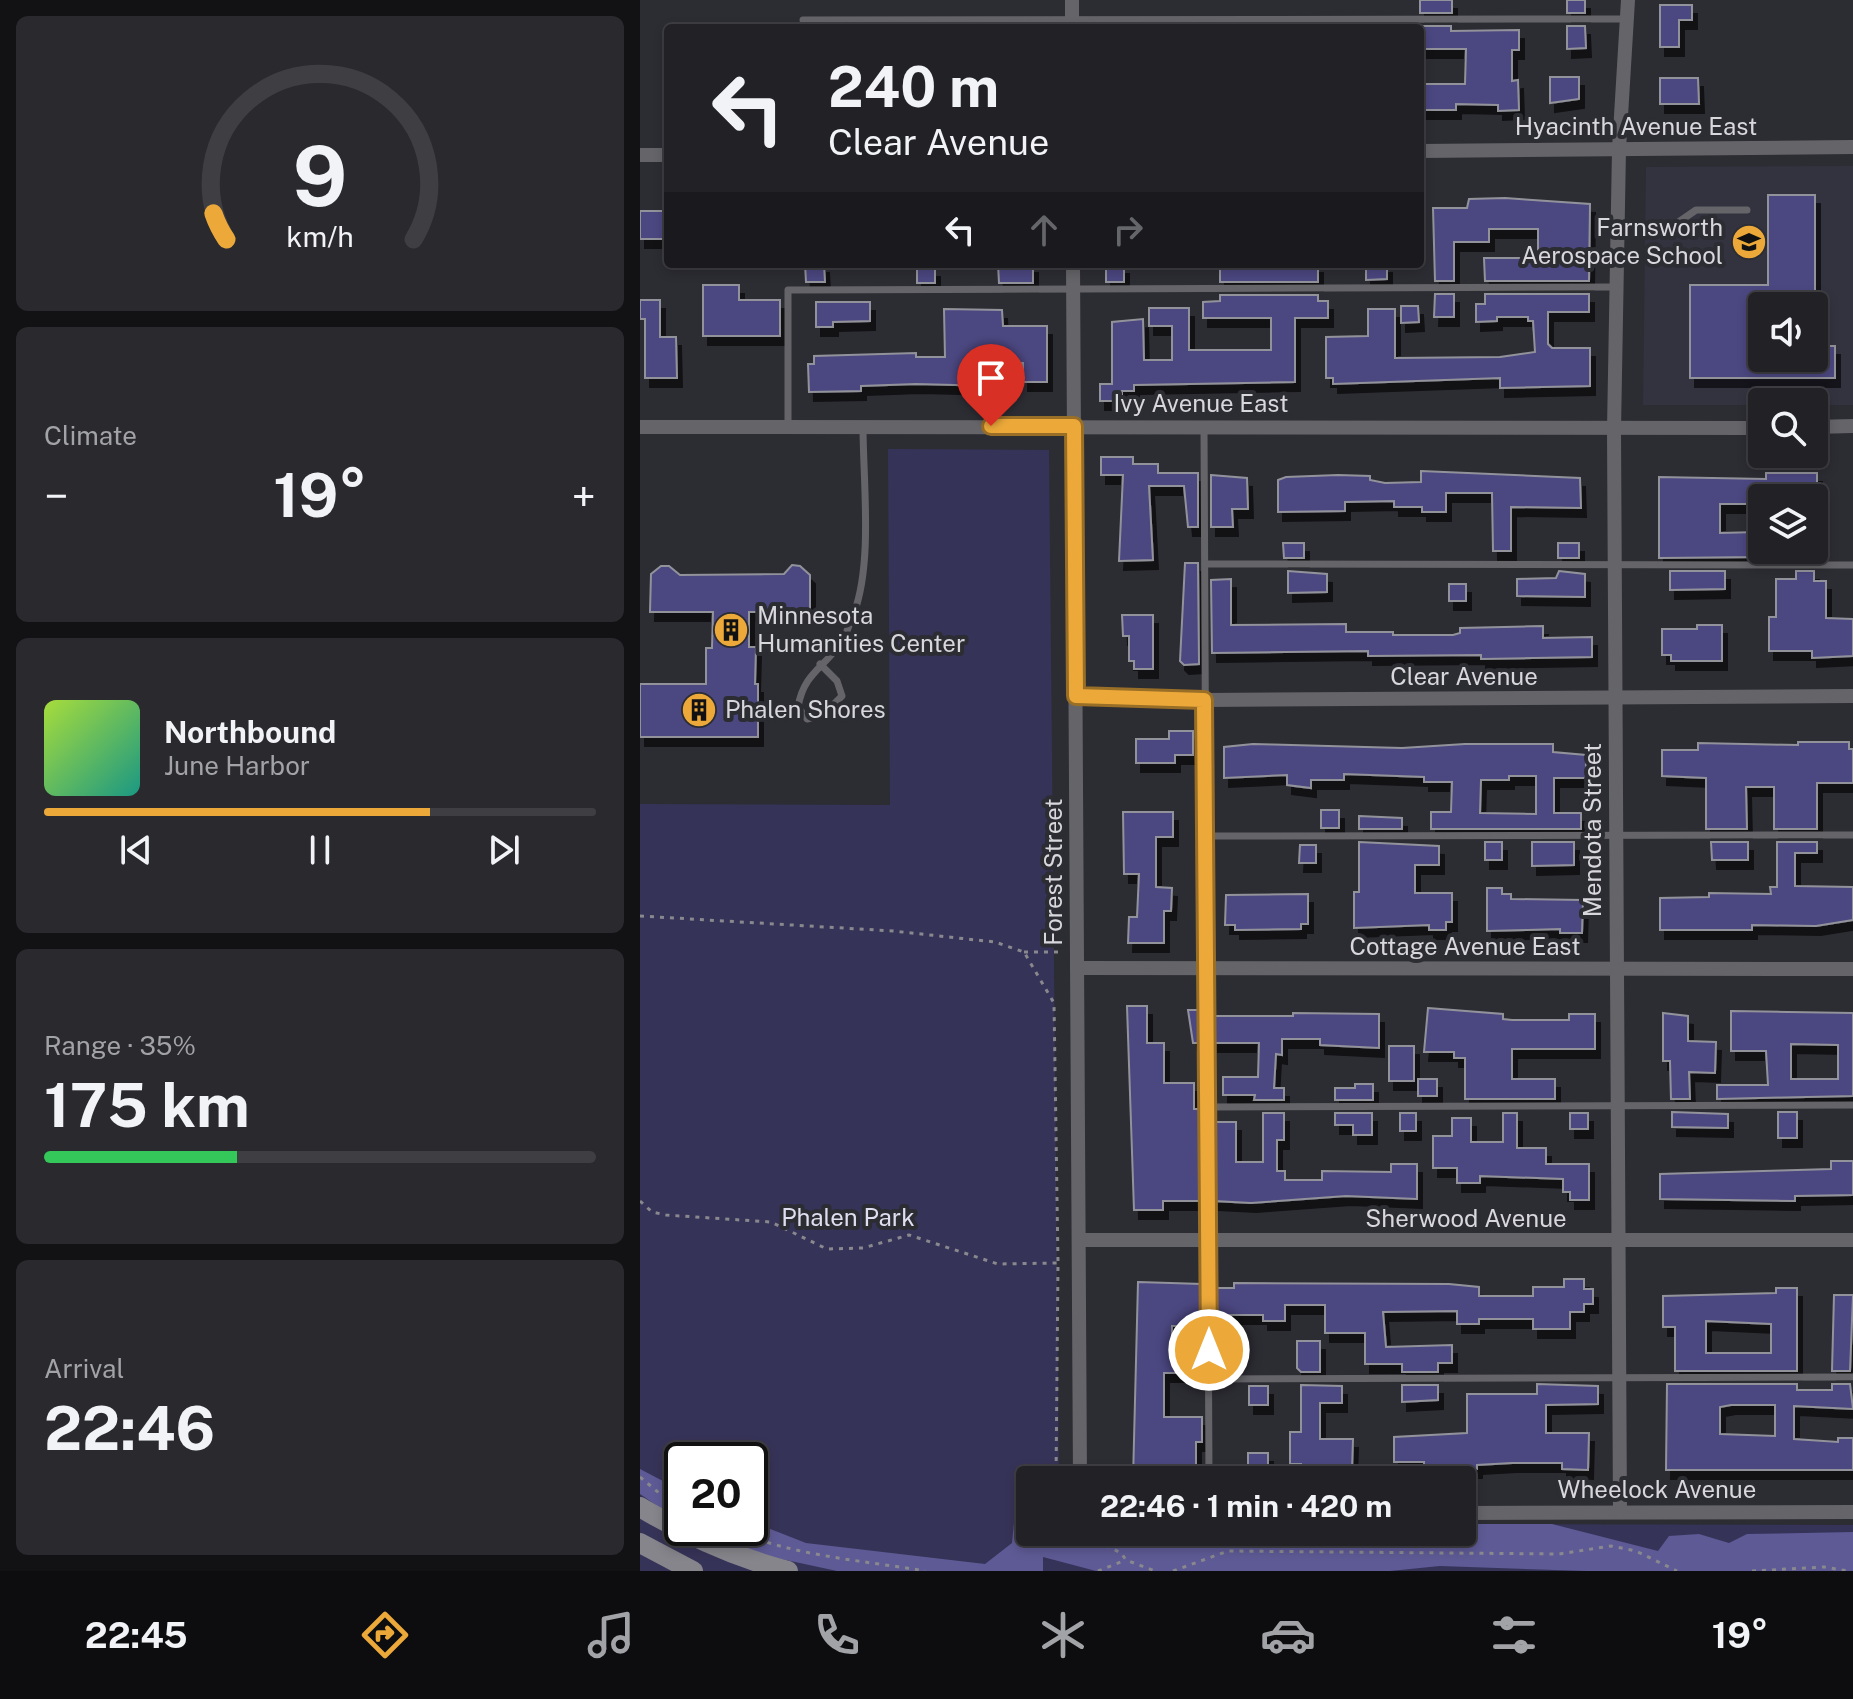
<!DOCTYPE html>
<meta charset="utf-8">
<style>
:root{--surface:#212126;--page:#29292e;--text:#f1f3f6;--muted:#a2a3a7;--line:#3e3e43;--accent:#eca93a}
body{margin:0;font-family:"Public Sans",sans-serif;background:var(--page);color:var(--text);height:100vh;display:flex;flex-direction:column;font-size:30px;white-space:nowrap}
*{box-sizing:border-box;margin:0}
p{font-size:26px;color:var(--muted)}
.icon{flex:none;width:44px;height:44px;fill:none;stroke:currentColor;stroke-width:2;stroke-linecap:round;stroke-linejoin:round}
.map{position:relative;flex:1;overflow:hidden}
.side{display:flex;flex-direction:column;gap:16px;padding:16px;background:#121215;width:640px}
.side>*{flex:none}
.guide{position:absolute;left:24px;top:24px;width:760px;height:244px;border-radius:8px;box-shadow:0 4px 12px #0003,0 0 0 2px var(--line);background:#212126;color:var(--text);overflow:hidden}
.fabs{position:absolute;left:1108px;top:292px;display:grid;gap:16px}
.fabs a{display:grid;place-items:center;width:80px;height:80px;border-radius:8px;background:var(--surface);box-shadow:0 4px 12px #0003,0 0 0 2px var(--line);font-size:40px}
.speed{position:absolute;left:24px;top:1442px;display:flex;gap:16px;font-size:40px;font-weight:700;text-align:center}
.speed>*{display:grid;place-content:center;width:104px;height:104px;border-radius:50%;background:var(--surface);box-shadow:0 4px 12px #0003,0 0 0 2px var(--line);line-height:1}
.speed .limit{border:4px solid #111;border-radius:12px;background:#fff;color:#111}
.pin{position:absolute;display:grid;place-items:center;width:68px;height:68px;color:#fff;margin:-82px -34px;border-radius:50% 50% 50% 0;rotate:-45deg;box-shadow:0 0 8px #0007}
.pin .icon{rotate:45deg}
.me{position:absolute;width:88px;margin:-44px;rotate:0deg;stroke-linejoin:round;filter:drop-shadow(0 0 6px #0008)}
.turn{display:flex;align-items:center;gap:28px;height:168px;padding:0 32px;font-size:36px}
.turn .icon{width:104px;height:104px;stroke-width:2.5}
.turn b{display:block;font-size:56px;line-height:68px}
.lanes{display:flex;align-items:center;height:76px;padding:0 32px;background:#0003;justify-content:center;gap:40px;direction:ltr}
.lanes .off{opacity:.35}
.big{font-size:60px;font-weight:700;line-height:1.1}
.side .tile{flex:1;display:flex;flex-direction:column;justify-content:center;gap:12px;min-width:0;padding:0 28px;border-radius:12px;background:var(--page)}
.side .dial{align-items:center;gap:0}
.dial svg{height:208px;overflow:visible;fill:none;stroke:var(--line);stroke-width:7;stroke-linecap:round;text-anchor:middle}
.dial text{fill:var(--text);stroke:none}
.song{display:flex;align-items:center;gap:24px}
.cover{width:96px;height:96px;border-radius:12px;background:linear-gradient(135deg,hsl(80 70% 55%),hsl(170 70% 35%))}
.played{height:8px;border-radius:4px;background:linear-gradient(90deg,var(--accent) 70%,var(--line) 70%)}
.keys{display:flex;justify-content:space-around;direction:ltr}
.heat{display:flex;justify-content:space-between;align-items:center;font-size:44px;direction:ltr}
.charge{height:12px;border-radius:6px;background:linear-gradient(90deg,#34c759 35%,var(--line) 0)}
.trip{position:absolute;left:376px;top:1466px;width:460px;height:80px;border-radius:8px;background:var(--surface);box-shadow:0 4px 12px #0003,0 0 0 2px var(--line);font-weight:700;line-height:80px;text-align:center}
.menu{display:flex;height:128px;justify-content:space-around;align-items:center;background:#0d0d0f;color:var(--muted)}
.menu .icon{width:56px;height:56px}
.menu .on{color:var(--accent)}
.menu b{font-size:36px;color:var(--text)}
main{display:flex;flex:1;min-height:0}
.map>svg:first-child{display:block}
.built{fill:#333340;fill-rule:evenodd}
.green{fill:#363358;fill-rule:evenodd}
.forest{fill:#5e5a95}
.building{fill:#4b4680;stroke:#92929b;stroke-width:2;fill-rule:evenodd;filter:url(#shadow)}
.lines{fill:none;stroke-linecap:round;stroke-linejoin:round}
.path{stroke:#88888e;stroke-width:3;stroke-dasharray:4 6;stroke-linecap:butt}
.lane{stroke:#656569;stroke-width:7}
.street{stroke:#656569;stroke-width:14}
.secondary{stroke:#85858b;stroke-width:20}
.route-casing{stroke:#996e26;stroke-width:20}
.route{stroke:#eca93a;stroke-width:14}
.labels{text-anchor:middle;stroke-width:8;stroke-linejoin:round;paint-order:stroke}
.street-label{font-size:24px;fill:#d7d7dc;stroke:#2c2c33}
.poi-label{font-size:24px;fill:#d7d7dc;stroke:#2c2c33;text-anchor:start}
.park-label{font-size:24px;fill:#dedef0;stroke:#2c2c33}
</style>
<main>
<section class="side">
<div class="tile dial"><svg viewBox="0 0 100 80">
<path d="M14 69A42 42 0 1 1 86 69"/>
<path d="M14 69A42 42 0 0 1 9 59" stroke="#eca93a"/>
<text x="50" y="56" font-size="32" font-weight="700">9</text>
<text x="50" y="72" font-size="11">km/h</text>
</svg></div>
<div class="tile"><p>Climate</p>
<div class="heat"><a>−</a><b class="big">19°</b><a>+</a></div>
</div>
<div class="tile">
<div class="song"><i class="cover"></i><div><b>Northbound</b><p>June Harbor</p></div></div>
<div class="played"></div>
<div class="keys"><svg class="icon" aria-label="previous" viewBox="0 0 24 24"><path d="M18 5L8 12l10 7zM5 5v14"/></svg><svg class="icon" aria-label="pause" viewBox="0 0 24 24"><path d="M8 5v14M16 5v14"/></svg><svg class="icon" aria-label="next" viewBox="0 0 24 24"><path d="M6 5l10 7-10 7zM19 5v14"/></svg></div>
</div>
<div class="tile"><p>Range · 35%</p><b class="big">175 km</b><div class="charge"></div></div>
<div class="tile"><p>Arrival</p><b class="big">22:46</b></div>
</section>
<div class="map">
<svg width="1213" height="1571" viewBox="0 0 1213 1571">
<defs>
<filter id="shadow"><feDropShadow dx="5" dy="9" stdDeviation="0" flood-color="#0009"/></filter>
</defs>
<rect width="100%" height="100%" fill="#2c2c33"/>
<path class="built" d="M1213,166V405H1003L1006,167ZM1122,306H1174V358H1122Z"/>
<path class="green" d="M248,449L409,450L419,1480H390V1532H822V1524L1213,1525V1571H0V804L250,805ZM42,1460H110V1528H42Z"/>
<g class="forest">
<path d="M0,1469L42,1491V1523L0,1494Z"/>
<path d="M390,1482V1532H822V1524H912L1018,1551L1029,1536L1059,1534L1089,1543L1107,1534L1213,1532V1571H946L800,1566L750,1571H456L403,1557V1571H197L132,1557L50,1528H110V1521L166,1543L345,1564L372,1543L376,1503Z"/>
</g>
<g class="building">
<rect x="780" y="0" width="32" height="13"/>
<rect x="927" y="0" width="18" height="13"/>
<path d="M1020,5H1052V20H1039V47H1020Z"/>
<path d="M780,26H811V31L879,30V50H872V81L878,80L879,110L858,111V105L816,104V110H780V84H825L826,49H780Z"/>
<path d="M927,26H945L946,48L927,49Z"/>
<path d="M910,77H939V99L910,103Z"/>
<path d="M1020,78H1058L1059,104H1020Z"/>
<path d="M1128,195H1175V306H1122V358H1174V346H1195V378H1050V285H1128Z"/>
<path d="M865,198L950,204L949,281H845L844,258H898V229H849V242H814V281H795L793,208H827L829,199Z"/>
<rect x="0" y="211" width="28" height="28"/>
<path d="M165,264H184L185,282H166Z"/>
<path d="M358,264H393V283H359Z"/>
<rect x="580" y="264" width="98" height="18"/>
<path d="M726,264H747V279L726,280Z"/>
<rect x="466" y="265" width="18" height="17"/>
<rect x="277" y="268" width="18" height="15"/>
<path d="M63,285H99V300H140V336H63Z"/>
<path d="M795,294H814V317H794Z"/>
<path d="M845,294H949V312H908V344L912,348H950V386L860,388V378L693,384V378H686V337L728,336V309H755V358L860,357L895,352L893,321H888V317H857V321L836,322V304H845Z"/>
<path d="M580,295H678V301H688V318H655V382L494,385V391H482V401H460V384H472V322L503,319L504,360H532V326H509V308H549V350H631V318H563V302L580,301Z"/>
<path d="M0,300H20V337H36L37,378H5V319H0Z"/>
<path d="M176,302H230V321L193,322V327H176Z"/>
<path d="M761,306H778L779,322L761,323Z"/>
<path d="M304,309L362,310L363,326H407V382H383V363H353V386L276,384L221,386V391L169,392L168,364H174V356L276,353V357H305Z"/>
<path d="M461,457H493V464H518V473H558V527H548L544,486H509L513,560L479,561L483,475H461Z"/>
<path d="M781,471L940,478L941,508L871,507V551H853L852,493H806V512H782V507H754V501L705,502V511L638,512V480L646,477L698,475L730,476V480L745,483L781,482Z"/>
<path d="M1126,473H1177V498H1117V504H1080V533L1118,532L1119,557L1019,558V477L1126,479Z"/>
<path d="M571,475L607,478L608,509H592L593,527H571Z"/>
<path d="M643,543H664V558H644Z"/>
<rect x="918" y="543" width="21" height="15"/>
<rect x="1156" y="550" width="18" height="8"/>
<path d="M545,563H558L559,664L544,665L540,661Z"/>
<path d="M152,565L160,566L170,575V612H109V647H116L115,684H118V737H0V684H66V648H72L73,612H10L11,574L21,566H29L40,575L144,574Z"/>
<path d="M648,571L687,574V592L648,593Z"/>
<path d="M919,571L945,574V597L877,596V579L916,578Z"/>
<path d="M1030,571H1085V589L1030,590Z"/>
<path d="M1156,571H1174V581H1186V618L1213,619V656L1172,658V651H1129V617H1136V579H1156Z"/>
<path d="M591,579V625L706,624V632H753V635H813L820,633V628L903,626V638L952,637V657L841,659V655L728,656V651L572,653L571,580Z"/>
<rect x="809" y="584" width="17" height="17"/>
<path d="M482,615H513V669H494V661H489V636H483Z"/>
<path d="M1057,625H1082V661H1031V655H1022V629H1057Z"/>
<path d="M529,731H553V755H535V763H496V739H529Z"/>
<path d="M1158,742H1209V749H1213V783H1177V829H1134V787H1106L1107,829H1066V778L1022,776V750H1058V743L1158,745Z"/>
<path d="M613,744L762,748L825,744H913V752L946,755V778H914V813H941V829H791V812H811L812,782H784V777L704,774V780H671V788L647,785V775L584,778V747ZM869,776H896V814L840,813L841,780H869Z"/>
<rect x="681" y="810" width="18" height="18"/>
<path d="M483,812H533V837H516V887L532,888L531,911H524V943H488L489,917H497L499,874H484Z"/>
<path d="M719,816L762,818V829H719Z"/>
<path d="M719,842L799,846V865H775V893H812V922H806V930H789V925L714,928V892H719Z"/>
<rect x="845" y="842" width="17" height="18"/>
<path d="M892,842H934V865L892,866Z"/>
<path d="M1071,842H1108V860H1072Z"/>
<path d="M1137,842H1177V853H1155V886L1213,887V920L1176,926L1112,925V930H1020V898L1069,897V893L1131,894L1130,887H1137Z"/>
<path d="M660,845H676V863H659Z"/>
<path d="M847,888H862V894H871V899L943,900L942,933H920V929L847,931Z"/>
<path d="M668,894V924H661V929L595,930V925H585L586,895Z"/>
<path d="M487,1006H507V1043H524V1083H554V1109H561V1201H523V1210H494Z"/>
<path d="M788,1008L863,1014V1019L872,1020H929V1014H955V1049H872V1079H915V1099H825V1058H814V1052H784Z"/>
<path d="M548,1010H560V1043H553Z"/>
<path d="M1091,1011L1213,1013V1096L1077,1099V1085H1128L1126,1051H1091ZM1151,1044L1198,1045V1079H1151Z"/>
<path d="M653,1013L739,1014V1048L680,1045V1039H642V1055L636,1054L634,1088H644V1100H614L615,1095H583V1077H618L619,1043H573V1016H653Z"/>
<path d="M1023,1013L1048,1016V1041L1076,1042L1075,1073L1049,1072L1050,1099H1031L1030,1061H1023Z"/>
<rect x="749" y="1046" width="25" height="35"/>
<rect x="778" y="1079" width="19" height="17"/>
<path d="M715,1084H733V1100H695V1088H715Z"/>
<path d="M1032,1112L1088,1114V1128L1032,1127Z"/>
<rect x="1138" y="1112" width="19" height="26"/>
<path d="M623,1113H644V1140H637V1171H645V1180H682V1171L751,1172V1164H777V1199L706,1196L611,1203L574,1201V1122H596V1162H623Z"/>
<path d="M695,1113H732V1135H713V1125H695Z"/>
<rect x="760" y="1113" width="16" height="18"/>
<path d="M863,1113H877V1148H906V1164H949V1200H930V1192H923V1179L840,1176V1183H817V1168H793V1136H812V1118H831V1142H863Z"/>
<rect x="930" y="1113" width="18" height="16"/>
<path d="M1191,1161H1213V1195L1155,1196V1201L1020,1199V1174L1191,1169Z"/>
<path d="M924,1279H944V1289H953V1304H944V1312H930V1329H893V1319H839V1324H817V1311L743,1312L746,1347L812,1345V1363H798V1372H762V1364H725V1333H685V1305H645V1321H623V1315H575V1288H594V1283L809,1284L839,1287V1296H893V1287H924Z"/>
<path d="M498,1282L562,1284V1326H532V1354H543V1373H524V1417H562V1442H556V1480H493Z"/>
<path d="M1136,1288H1157V1371H1035V1327H1023V1296L1136,1293ZM1066,1321L1131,1324V1353H1066Z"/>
<path d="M1194,1295H1213L1210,1371H1192Z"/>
<path d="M657,1341H680V1372H661L657,1368Z"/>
<path d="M897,1384L958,1386V1404L906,1405V1433H949L948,1470L922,1469V1463H872L837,1465V1469L784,1470V1462H754V1437L827,1433V1394H897Z"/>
<path d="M1027,1384H1157V1390H1192V1384H1210L1213,1409L1154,1406V1439L1198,1442V1438H1213V1470H1026ZM1091,1405H1135V1436L1080,1434V1407Z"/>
<path d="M661,1385L702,1386V1403H680V1439H713L712,1470L661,1469V1464H650V1432H661Z"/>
<path d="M762,1385H798V1400L762,1402Z"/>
<rect x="609" y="1386" width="19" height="19"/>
<rect x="608" y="1453" width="20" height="19"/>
</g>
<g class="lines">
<g class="path">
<path d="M0,916L253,931L355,942L384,952L414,1003L418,1263L416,1480"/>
<path d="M384,952H420"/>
<path d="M0,1201L12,1212L26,1215L131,1222L187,1249L223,1248L269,1235L358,1264L418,1263"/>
<path d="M0,1477L25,1498L42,1506"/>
<path d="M90,1528C149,1556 221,1560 285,1571"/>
<path d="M439,1532L481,1553L486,1560L515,1571"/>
<path d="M458,1571L486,1560"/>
<path d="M533,1571L588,1551L919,1554L971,1546L996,1551L1037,1571"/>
<path d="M1112,1571L1184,1567L1208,1571"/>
</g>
<g class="lane">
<path d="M163,20L986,19"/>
<path d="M977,231L1027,230L1056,210H1107"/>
<path d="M148,427V290L976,287"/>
<path d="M564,428L569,1480"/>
<path d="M565,564L1213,565"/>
<path d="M180,664L197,681L202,696L183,715L167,719L158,707C164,672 185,668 202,641C207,633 210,622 214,613C233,562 223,481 223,426"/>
<path d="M567,836L1213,835"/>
<path d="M568,1107L1213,1105"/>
<path d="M569,1379L1213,1377"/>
</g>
<g class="street">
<path d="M432,0V28"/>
<path d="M780,151L1213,147"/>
<path d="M0,155H28"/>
<path d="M433,264L440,1480"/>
<path d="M0,427L1122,428"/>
<path d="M1174,427L1213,426"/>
<path d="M436,696L564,700L1213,696"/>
<path d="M437,968L1213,969"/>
<path d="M439,1240H1213"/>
<path d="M980,1512L974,430L979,149L988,0"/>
<path d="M822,1513L1213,1512"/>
</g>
<g class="secondary">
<path d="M0,1507C48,1536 94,1557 148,1571"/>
<path d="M0,1543L53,1571"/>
</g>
</g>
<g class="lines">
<g class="route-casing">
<path id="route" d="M351,426H434L436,696L564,700L569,1350"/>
</g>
<use href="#route" class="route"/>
</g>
<defs>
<g id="school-disc" transform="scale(1.8)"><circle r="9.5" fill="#eca93a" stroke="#2c2c33"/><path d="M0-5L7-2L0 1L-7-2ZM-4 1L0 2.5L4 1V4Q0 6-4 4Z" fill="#111"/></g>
<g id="building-disc" transform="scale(1.8)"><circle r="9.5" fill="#eca93a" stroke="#2c2c33"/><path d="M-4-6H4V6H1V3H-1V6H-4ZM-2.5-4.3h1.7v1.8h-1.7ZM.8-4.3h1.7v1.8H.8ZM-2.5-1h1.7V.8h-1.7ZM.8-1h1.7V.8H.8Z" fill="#111"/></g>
</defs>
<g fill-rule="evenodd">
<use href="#school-disc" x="1109" y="242"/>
<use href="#building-disc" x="91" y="630"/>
<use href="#building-disc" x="59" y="710"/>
</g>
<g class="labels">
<g class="street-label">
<text x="996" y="135">Hyacinth Avenue East</text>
<text x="561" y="412">Ivy Avenue East</text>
<text x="824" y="685">Clear Avenue</text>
<text transform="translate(953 830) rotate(-90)" y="8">Mendota Street</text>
<text transform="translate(414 872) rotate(-90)" y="8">Forest Street</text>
<text x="825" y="955">Cottage Avenue East</text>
<text x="826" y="1227">Sherwood Avenue</text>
<text x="1017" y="1498">Wheelock Avenue</text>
</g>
<g class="poi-label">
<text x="1083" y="236" text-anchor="end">Farnsworth<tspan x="1083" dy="28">Aerospace School</tspan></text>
<text x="117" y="624">Minnesota<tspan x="117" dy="28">Humanities Center</tspan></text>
<text x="85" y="718">Phalen Shores</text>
</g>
<g class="park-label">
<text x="208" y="1226">Phalen Park</text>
</g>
</g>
</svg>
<div class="fabs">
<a><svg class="icon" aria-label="sound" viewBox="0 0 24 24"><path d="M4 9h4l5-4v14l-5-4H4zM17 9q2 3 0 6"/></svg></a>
<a><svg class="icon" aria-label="search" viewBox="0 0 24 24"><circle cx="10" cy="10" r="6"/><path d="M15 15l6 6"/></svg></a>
<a><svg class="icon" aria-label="layers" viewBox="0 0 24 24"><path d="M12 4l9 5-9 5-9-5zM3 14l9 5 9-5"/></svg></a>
</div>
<div class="speed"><div class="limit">20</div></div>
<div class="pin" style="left:351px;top:426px;background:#d93025"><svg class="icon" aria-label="arrive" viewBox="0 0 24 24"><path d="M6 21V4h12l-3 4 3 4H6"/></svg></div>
<svg class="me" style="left:569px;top:1350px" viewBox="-20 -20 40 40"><circle r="17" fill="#eca93a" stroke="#fff" stroke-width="3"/><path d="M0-11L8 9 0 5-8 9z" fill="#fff"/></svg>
<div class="trip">22:46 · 1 min · 420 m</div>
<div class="guide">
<div class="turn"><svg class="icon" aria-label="left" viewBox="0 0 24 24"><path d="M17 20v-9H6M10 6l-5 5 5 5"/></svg><div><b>240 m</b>Clear Avenue</div></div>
<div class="lanes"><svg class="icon" aria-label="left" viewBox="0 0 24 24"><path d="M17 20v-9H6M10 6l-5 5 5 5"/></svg><svg class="icon off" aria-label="ahead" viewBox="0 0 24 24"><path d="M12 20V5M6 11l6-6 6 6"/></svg><svg class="icon off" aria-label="right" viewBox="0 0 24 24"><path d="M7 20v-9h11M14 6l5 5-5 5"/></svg></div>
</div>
</div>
</main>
<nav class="menu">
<b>22:45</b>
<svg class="icon on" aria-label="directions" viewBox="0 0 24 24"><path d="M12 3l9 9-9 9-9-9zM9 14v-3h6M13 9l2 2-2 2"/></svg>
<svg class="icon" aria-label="music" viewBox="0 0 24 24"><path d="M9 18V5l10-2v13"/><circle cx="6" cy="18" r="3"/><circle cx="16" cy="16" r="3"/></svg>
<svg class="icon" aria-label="phone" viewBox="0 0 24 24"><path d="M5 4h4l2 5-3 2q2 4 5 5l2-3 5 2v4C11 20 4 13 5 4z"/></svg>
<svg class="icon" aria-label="climate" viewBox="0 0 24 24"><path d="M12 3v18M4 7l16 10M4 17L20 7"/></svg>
<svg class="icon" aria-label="car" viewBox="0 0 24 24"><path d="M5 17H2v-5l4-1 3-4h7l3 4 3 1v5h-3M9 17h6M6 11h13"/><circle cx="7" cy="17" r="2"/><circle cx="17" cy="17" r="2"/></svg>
<svg class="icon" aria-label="filters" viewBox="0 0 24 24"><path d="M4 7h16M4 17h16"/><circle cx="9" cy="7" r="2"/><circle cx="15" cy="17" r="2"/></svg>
<b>19°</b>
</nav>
